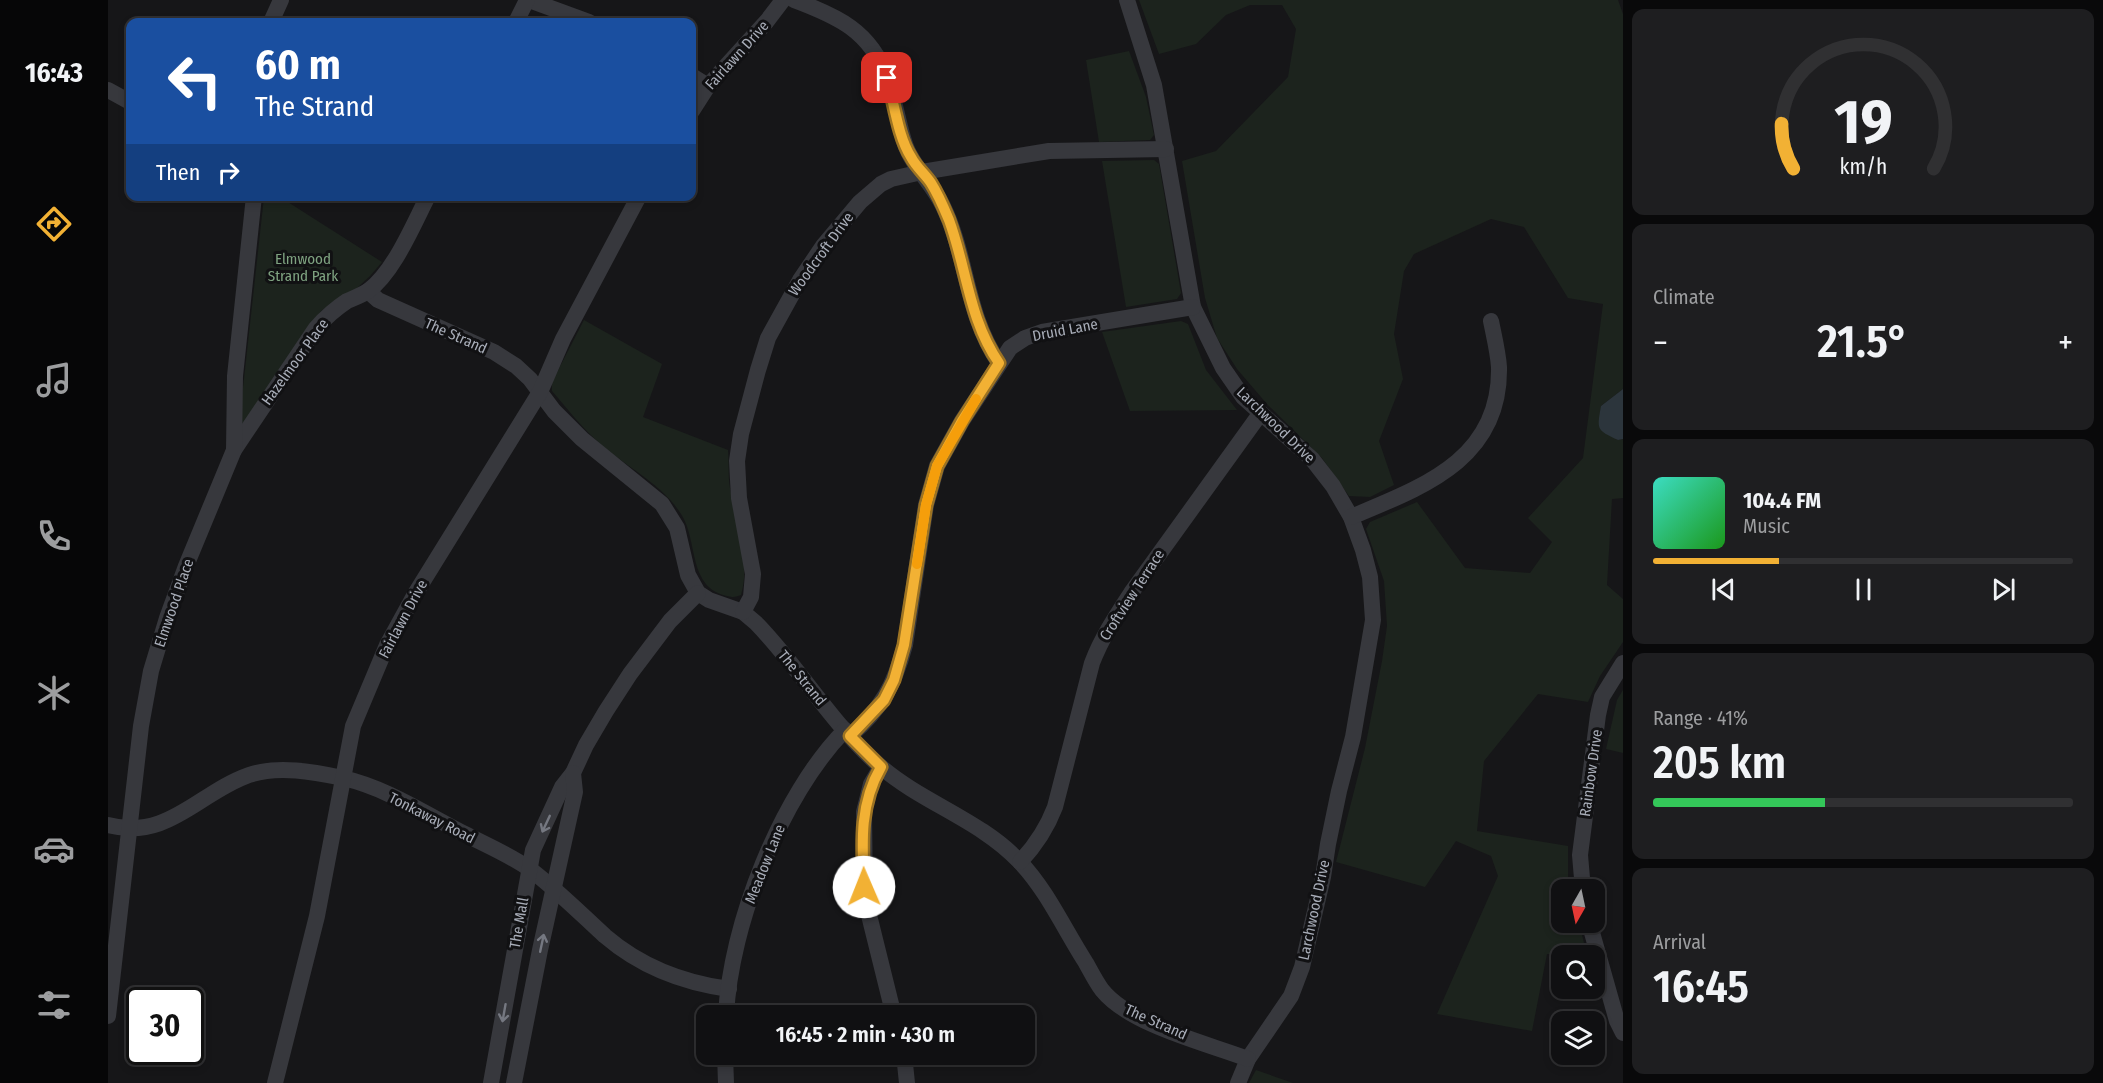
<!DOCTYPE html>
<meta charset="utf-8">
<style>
:root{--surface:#101012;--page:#1e1e20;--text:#f1f3f6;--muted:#9c9d9f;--line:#303032;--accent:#f2b134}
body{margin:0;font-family:"Fira Sans Condensed",sans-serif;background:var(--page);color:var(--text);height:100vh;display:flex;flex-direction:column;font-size:22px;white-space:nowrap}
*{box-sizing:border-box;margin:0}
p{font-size:20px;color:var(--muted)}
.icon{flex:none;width:33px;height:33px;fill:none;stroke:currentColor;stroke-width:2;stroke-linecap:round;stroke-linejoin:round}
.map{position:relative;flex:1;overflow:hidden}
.details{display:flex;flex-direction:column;gap:9px;padding:9px;background:#09090a;width:480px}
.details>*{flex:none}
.top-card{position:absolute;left:18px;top:18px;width:570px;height:183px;border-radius:12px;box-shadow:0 3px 9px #0003,0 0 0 2px var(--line);background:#1a4fa0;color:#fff;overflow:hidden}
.needle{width:39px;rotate:189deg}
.tools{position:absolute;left:1443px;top:879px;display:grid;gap:12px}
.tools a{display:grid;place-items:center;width:54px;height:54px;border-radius:12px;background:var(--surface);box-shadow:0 3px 9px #0003,0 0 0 2px var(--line);font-size:30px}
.speed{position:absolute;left:18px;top:987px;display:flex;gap:12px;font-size:30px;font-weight:700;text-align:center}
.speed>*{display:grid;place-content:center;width:78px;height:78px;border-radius:50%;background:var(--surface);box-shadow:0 3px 9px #0003,0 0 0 2px var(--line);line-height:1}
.speed .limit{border:3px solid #111;border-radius:9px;background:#fff;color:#111}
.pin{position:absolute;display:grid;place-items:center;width:51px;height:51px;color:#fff;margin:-26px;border-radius:12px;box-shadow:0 3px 9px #0006}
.me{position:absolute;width:66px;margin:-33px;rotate:359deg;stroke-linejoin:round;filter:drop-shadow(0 0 4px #0008)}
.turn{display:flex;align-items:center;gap:21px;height:126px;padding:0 30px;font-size:27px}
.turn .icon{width:78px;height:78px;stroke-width:2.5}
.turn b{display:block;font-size:42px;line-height:51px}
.then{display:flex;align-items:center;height:57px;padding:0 30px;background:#0003;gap:12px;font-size:22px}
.big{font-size:45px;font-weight:600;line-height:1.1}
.details .card{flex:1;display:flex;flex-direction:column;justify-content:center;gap:9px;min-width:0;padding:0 21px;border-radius:12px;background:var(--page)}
.details .dial{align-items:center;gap:0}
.dial svg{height:156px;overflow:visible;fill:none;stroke:var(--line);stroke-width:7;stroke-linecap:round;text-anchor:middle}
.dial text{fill:var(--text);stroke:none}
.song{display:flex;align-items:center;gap:18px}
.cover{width:72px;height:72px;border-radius:9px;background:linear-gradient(135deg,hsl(170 70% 55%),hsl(120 70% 35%))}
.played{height:6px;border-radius:3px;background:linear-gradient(90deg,var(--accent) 30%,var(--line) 30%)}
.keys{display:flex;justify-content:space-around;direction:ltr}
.heat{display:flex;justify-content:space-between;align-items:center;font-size:33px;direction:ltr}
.charge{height:9px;border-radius:4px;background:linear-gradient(90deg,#34c759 41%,var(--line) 0)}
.trip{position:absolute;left:588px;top:1005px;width:339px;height:60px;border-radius:12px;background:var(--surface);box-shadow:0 3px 9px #0003,0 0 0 2px var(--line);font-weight:600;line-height:60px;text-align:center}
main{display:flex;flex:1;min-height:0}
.tab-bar{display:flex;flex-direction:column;width:108px;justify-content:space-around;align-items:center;background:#060607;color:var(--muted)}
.tab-bar .icon{width:42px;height:42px}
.tab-bar .active{color:var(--accent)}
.tab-bar b{font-size:27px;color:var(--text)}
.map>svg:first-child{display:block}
.green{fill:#1c231d}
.water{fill:#2c353c}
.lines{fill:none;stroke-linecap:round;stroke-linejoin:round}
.minor{stroke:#37383d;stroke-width:16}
.oneway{stroke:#757881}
.route-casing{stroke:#9d7322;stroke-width:15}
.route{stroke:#f2b134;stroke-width:10}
.slow{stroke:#f59e0b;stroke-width:10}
.labels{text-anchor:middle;stroke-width:6;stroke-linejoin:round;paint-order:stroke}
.street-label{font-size:15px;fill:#a8adb8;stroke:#111113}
.park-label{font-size:15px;fill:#7fa381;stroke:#111113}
</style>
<main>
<nav class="tab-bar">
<b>16:43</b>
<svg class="icon active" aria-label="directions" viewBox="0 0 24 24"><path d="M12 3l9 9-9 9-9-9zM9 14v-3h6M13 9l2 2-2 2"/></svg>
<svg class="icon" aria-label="music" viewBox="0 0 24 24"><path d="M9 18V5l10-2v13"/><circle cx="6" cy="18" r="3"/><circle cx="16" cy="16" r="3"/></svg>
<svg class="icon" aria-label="phone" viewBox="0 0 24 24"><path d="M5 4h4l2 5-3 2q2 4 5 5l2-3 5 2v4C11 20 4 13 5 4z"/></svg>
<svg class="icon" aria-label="climate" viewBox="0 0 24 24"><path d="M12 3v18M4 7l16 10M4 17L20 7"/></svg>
<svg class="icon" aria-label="car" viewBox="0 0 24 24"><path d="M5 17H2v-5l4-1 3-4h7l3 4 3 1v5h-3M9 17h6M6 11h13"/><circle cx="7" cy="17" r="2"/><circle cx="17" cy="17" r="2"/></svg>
<svg class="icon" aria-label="filters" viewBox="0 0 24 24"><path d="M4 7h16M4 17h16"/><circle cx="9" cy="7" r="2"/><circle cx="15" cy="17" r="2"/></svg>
</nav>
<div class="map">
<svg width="1515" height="1083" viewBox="0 0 1515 1083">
<rect width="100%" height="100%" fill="#161618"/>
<g class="green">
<path d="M1031,0H1510L1515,14V389L1493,406L1509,440L1515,439V498L1504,499L1499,585L1515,599V642L1492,676L1480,702L1430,694L1376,761L1369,831L1460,846V879L1463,889L1454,890V922L1471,923L1479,955L1439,954L1424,1031L1329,1014L1390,876L1383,856L1348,841L1317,887L1228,862L1257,748L1274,661L1279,626L1276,581L1258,529L1262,522L1309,502L1357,568L1422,573L1444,542L1420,518L1475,458L1495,304L1460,298L1416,227L1383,219L1306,254L1296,271L1286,334L1295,379L1271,441L1286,485L1262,497L1241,496L1214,458L1159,404L1129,369L1109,338L1097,298L1074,161L1108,151L1180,77L1188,29L1174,5H1142L1118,15L1088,44L1051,54Z"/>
<path d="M1021,51L1038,97L1046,135L1042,140L991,142L978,60Z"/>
<path d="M1046,160L1051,164L1073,293L1069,299L1018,307L994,161Z"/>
<path d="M156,197H172L274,262L262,276L249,288L213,311L135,426L131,424Z"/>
<path d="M476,320L554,364L535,417L620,450C621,462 620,476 622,488C628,523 643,561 633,595C626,598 622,597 615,595C580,584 590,540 573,514C553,482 514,465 487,439C471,424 458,407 444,391V382Z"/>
<path d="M1073,321L1080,324L1098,370L1129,410L1022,411L994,332Z"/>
<path d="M1515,690V753L1498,749L1509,700Z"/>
<path d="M1148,1070L1185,1083H1141Z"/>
</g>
<path class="water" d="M1515,389V439L1510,440C1488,430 1489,429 1493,406Z"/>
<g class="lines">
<g class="minor">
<path d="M421,0L481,22"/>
<path d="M686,0C729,16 763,31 779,78C787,100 790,123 797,144C804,166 825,184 835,206C860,258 857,313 891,363"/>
<path d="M1019,0L1046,85L1085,307L1115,368L1135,397L1204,459L1225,486L1243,517L1255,550L1262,577L1265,620L1245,737L1231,791L1220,844L1215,877L1194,967L1183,996L1140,1059L1130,1083"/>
<path d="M163,22L173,0"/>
<path d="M408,22L419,0"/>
<path d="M584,76L600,86"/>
<path d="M0,90L22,102"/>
<path d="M584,111L600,86L659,21L675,0"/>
<path d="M260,291L270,300L386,352L408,366L422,379L446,411L474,439L554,504L569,528L580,575L590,593L601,600L635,612L648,623C692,668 724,725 773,767C815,803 872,820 911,861C939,890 956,929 978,963C983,972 988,982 994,990C1022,1025 1098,1043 1140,1059"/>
<path d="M126,450L208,328C217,318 227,309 239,301C246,298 254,295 260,291C286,272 305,225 320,196"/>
<path d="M1243,517C1314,487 1393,460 1391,367C1390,352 1386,336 1383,321"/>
<path d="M635,612L643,597L645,574L631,498L629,461L633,434L650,370L660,338L692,280L715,246L752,202L773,184L783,179L814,172L941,151L1058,149"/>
<path d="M742,736C774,708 786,686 797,645L818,505L829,466L854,421L902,348L917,338L934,332L1085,307"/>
<path d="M773,767L763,784L756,812L757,899L786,1016"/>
<path d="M0,825C60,841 90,793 141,775C170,765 206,772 235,778C279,788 319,815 359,835C380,846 404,856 423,870C449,890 473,914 497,936C532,966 576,983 621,989"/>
<path d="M912,862C928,845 939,828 947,807L984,663C994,637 1008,616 1023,593L1152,414"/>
<path d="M1475,890L1472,855L1490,715L1494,697L1515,663"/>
<path d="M1481,922L1509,1021L1515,1033"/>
<path d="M0,1016L33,726L43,671L59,618L78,566L126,450L127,376L146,196"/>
<path d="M618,1016C622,925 673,795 737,730"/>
<path d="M617,1054L618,1083"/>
<path d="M796,1054L799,1083"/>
<path d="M167,1083L209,916L245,726L279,645L307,594L432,392L455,339L531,196"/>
<path d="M383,1083L425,850L454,787L465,773L478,745L498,711L522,674L562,621L590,593"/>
<path d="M406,1083L432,950L467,792L465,773"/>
</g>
</g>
<defs><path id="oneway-shaft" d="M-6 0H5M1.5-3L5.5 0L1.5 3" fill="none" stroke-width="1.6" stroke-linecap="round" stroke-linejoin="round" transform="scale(1.5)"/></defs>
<g class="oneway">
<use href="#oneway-shaft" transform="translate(438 824) rotate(115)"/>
<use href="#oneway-shaft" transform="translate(434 943) rotate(-78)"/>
<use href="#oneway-shaft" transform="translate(396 1013) rotate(100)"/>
</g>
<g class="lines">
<g class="route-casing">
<path id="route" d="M756,887C754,844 751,805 773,767L742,736L776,700L786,680L796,645L818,505L829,466L854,421L891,363C861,320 859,269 841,220C836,208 830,194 823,183C817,174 808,167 803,157C790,137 786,102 779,78"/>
</g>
<use href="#route" class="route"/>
<path class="slow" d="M809,564L818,505L829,466L868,399"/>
</g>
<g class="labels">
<g class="street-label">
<text transform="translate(629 55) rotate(-48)" y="5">Fairlawn Drive</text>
<text transform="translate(713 254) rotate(-54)" y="5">Woodcroft Drive</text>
<text transform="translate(957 330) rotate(-11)" y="5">Druid Lane</text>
<text transform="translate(348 336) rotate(24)" y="5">The Strand</text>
<text transform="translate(187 362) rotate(-54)" y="5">Hazelmoor Place</text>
<text transform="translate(1168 425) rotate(44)" y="5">Larchwood Drive</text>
<text transform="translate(1024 595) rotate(-57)" y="5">Croftview Terrace</text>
<text transform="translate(66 603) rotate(-71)" y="5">Elmwood Place</text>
<text transform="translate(295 619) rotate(-62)" y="5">Fairlawn Drive</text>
<text transform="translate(694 678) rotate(51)" y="5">The Strand</text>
<text transform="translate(1483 773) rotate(-82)" y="5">Rainbow Drive</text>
<text transform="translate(324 818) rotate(27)" y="5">Tonkaway Road</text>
<text transform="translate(657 864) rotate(-68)" y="5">Meadow Lane</text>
<text transform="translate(1206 910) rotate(-78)" y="5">Larchwood Drive</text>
<text transform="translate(411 923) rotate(-80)" y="5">The Mall</text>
<text transform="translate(1048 1022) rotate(24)" y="5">The Strand</text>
</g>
<g class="park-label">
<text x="195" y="264">Elmwood<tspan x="195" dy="17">Strand Park</tspan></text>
</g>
</g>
</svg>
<div class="tools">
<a><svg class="needle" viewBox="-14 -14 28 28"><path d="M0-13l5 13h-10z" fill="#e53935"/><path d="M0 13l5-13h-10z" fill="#9c9d9f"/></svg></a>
<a><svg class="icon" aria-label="search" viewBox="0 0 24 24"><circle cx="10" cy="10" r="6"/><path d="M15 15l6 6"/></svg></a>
<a><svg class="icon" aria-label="layers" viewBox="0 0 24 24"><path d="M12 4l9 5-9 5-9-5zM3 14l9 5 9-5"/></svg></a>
</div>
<div class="speed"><div class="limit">30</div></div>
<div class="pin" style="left:779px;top:78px;background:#d93025"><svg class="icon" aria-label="arrive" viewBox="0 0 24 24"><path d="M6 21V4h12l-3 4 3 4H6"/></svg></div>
<svg class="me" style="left:756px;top:887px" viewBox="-20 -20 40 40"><circle r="19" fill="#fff"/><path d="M0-13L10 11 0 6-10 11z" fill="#f2b134"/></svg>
<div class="trip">16:45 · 2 min · 430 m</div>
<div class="top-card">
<div class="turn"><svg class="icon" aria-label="left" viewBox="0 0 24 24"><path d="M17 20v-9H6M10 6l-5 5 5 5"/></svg><div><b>60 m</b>The Strand</div></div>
<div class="then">Then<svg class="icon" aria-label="right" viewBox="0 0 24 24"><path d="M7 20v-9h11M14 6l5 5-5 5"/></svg></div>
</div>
</div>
<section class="details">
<div class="card dial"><svg viewBox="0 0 100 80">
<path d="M14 69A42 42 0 1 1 86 69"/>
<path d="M14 69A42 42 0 0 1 8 46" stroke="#f2b134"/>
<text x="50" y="56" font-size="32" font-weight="700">19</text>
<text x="50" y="72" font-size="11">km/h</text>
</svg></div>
<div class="card"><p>Climate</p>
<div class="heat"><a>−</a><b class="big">21.5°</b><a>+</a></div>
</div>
<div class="card">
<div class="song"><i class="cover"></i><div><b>104.4 FM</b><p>Music</p></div></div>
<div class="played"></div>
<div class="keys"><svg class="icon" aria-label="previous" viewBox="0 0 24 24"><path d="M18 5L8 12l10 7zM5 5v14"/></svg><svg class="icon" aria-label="pause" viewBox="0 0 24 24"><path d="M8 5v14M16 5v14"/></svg><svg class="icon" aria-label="next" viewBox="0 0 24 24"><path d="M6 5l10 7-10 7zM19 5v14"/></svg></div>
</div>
<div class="card"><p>Range · 41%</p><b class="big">205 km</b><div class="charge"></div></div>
<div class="card"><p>Arrival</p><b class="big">16:45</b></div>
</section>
</main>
